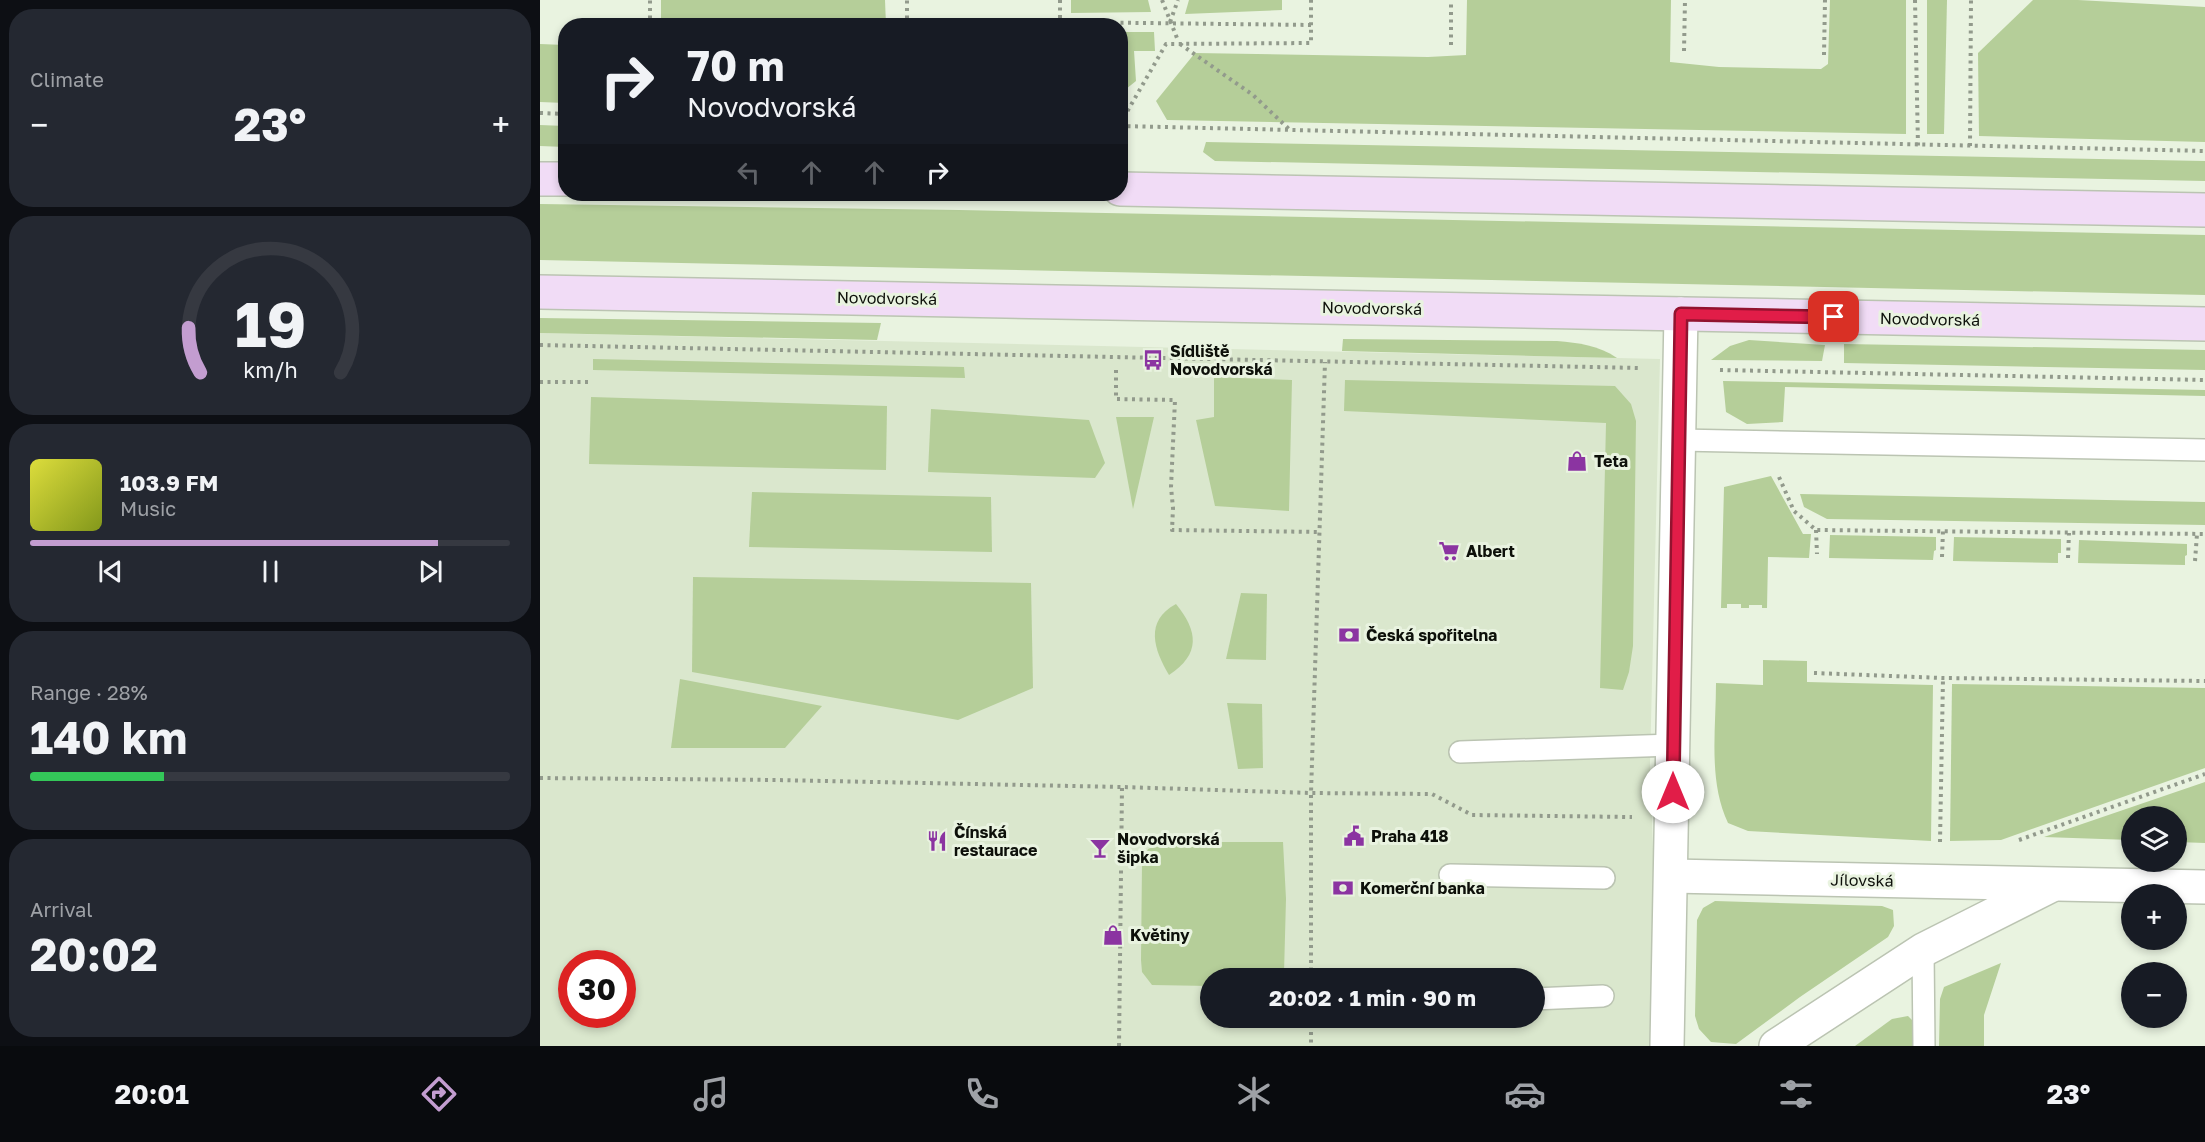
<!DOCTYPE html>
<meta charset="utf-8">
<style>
:root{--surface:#171b24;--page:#242831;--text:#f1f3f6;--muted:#9ea1a6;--line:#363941;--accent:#c39dd0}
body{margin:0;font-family:"Golos Text",sans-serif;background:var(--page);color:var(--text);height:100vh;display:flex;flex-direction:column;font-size:22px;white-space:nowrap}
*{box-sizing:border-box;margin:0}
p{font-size:20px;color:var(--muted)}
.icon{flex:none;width:33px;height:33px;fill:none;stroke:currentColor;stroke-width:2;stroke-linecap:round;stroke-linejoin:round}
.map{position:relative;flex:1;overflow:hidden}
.side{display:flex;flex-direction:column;gap:9px;padding:9px;background:#0d0f14;width:540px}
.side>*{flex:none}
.guide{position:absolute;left:18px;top:18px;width:570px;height:183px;border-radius:24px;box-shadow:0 3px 9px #0003;background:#171b24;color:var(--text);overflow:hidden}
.tools{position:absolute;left:1581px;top:806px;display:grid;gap:12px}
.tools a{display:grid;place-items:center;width:66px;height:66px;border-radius:50%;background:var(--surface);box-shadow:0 3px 9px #0003;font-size:30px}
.speed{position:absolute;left:18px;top:950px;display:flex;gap:12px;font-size:30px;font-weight:700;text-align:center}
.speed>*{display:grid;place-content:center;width:78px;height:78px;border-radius:50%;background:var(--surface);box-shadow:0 3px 9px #0003;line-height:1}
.speed .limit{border:9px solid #d22;background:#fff;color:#111}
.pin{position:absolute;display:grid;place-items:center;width:51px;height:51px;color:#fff;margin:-26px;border-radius:12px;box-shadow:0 3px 9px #0006}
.me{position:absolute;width:66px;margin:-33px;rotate:0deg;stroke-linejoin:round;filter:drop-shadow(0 0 4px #0008)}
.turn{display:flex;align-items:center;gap:21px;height:126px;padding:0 30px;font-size:27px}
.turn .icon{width:78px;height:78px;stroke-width:2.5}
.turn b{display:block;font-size:42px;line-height:51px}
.lanes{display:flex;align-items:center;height:57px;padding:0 30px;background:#0003;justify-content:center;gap:30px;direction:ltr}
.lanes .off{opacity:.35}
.big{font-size:45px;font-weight:700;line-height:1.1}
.side .card{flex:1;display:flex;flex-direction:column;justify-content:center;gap:9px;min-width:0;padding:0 21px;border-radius:24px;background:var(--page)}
.side .dial{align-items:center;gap:0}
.dial svg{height:156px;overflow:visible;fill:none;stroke:var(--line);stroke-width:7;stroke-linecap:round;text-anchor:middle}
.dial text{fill:var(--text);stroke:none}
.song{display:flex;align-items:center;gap:18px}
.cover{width:72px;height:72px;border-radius:9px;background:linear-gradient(135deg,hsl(60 70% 55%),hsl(70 70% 35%))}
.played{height:6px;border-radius:3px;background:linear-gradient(90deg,var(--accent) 85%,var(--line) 85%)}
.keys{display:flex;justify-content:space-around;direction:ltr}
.heat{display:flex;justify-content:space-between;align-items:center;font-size:33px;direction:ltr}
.charge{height:9px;border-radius:4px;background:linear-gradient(90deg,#34c759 28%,var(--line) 0)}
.trip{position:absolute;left:660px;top:968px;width:345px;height:60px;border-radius:30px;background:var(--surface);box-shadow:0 3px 9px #0003;font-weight:700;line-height:60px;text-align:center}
.tab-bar{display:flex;height:96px;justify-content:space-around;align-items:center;background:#090b0e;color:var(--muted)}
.tab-bar .icon{width:42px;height:42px}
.tab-bar .active{color:var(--accent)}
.tab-bar b{font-size:27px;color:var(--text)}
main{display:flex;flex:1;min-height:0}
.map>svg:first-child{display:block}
.built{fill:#dae7cd;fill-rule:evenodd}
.green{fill:#b5ce99}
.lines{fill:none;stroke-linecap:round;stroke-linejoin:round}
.lane-casing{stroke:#bbc4b2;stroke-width:24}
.street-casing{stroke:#bbc4b2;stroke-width:36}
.secondary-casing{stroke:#bbc4b2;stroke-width:36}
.path{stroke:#929a8c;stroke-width:4;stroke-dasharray:3 4.5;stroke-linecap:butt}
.lane{stroke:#fff;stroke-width:21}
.street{stroke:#fff;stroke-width:33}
.secondary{stroke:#f1dcf6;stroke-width:33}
.route-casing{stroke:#92132f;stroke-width:15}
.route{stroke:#e11d48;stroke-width:10}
.labels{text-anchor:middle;stroke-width:6;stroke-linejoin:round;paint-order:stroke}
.street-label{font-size:16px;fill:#0d100a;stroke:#e9f3e0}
.poi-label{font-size:16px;font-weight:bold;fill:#0d100a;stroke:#e9f3e0;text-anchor:start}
</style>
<main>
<section class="side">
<div class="card"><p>Climate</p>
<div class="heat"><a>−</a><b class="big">23°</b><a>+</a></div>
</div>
<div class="card dial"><svg viewBox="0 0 100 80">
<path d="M14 69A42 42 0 1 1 86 69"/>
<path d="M14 69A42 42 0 0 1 8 46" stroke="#c39dd0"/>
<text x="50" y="56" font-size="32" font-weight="700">19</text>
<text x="50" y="72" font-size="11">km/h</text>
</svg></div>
<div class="card">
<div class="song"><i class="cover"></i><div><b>103.9 FM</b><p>Music</p></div></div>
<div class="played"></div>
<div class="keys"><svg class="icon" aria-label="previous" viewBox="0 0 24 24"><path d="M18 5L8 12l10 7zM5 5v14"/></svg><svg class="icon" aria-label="pause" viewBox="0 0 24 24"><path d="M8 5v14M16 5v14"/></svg><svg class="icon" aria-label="next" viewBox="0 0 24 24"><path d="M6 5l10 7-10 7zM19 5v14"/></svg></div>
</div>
<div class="card"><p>Range · 28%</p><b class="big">140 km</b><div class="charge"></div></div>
<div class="card"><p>Arrival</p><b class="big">20:02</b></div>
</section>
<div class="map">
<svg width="1665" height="1046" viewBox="0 0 1665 1046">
<rect width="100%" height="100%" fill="#e9f3e0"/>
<path class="built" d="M0,333L1120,359L1110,763L1115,906L1112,1046H0ZM32,963H82V1014H32ZM670,978H994V1017H670Z"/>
<g class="green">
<path d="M121,0H345L346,25H121Z"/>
<path d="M531,0H608L611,12L531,13Z"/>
<path d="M649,0H742V10L645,14Z"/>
<path d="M927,0H1131L1130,62L1179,67L1281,69L1288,64L1290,0H1366V134L627,120L616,101L655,53L888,57L926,55Z"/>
<path d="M1387,0H1407L1404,134H1387Z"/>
<path d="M1493,0H1538L1665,7V142L1439,136L1438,53Z"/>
<path d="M581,32H614L615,51H594L596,81L581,93Z"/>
<path d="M0,44L25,45V103L0,102Z"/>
<path d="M0,125L25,126V147L0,146Z"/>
<path d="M666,142L1665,161V181L675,161L663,152Z"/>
<path d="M0,204L419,210L1665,235V295L0,260Z"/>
<path d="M0,318L341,323L337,340L0,333Z"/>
<path d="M803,339L1017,341C1039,343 1058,345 1077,358L802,351Z"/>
<path d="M1209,340L1285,345L1282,361L1171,360L1190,346Z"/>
<path d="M1304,344L1665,350V370L1304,363Z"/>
<path d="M53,359L424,367L425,378L53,370Z"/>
<path d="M674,377L752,380L749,511L675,506L656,420L674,417Z"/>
<path d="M805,380L1075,386L1091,404L1096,421L1093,646L1089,672L1083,690L1060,688L1066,423L804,411Z"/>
<path d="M1183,381L1665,390V396L1245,387L1243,422L1207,424L1186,412Z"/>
<path d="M51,397L347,406L346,470L49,464Z"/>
<path d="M391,409L549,420L565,463L555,478L388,472Z"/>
<path d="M576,417H614L593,509Z"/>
<path d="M1231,476L1263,534H1271L1269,558L1228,557L1227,608H1222V605H1209V608H1201V604H1187V608H1181L1184,487Z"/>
<path d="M212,492L451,497L452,552L209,547Z"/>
<path d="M1260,494L1665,502V525L1287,519L1264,507Z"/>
<path d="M1290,535L1396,537V550L1394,551L1393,560L1289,558Z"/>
<path d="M1414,537L1521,539V553H1518V563L1413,561Z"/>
<path d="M1539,540L1647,544V555L1645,556V565L1538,563Z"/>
<path d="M153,577L491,583L493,688L418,720L152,672Z"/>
<path d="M701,593L727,594L726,660L686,659Z"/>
<path d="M636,604C658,631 661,654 629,675C614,650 604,621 636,604Z"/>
<path d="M1223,660L1267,661V682L1393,685L1391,841L1208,831L1188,823C1168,781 1176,729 1176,683L1223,685Z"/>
<path d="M140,679L282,706L245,748H131Z"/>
<path d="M1412,684L1665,688V768L1461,840L1410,841Z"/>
<path d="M687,703L722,704L723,768L698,769Z"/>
<path d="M1665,782V843L1637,842L1636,816H1592L1591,840L1504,837Z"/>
<path d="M625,842H743L746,899L744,973L740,978H670V986L612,985L602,972L601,960L602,863L608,849Z"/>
<path d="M1175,901L1342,906L1353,910L1354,926L1348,937L1260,997L1196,1044L1171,1042L1159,1029L1155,1016L1157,920L1163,908Z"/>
<path d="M1461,963L1444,1015V1046H1399L1400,999L1404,987Z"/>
<path d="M1368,1016L1374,1022V1046H1315L1352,1019Z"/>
</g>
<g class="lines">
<g class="lane-casing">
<g id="lane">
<path d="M1139,440L1665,450"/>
<path d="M920,752L1133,745"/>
<path d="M910,875L1064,878"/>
<path d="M1383,950L1384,1046"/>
<path d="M994,999L1063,996"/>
</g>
</g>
<g class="street-casing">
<g id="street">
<path d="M1131,876L1665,887"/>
<path d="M1127,1046L1141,314"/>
<path d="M1236,1046L1383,950L1510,886"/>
</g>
</g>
<g class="secondary-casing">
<g id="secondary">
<path d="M0,179H26"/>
<path d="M580,189L1665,210"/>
<path d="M0,292L1665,324"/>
</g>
</g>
<g class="path">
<path d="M520,0V22L771,25"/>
<path d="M622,0L637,38"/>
<path d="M1375,0L1378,146"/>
<path d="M630,22L638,0"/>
<path d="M110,26V0"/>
<path d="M367,26V0"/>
<path d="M640,44L713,95L750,130"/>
<path d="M911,45V0"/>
<path d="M1144,51L1145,0"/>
<path d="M1284,55L1285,0"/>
<path d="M0,113L26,114"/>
<path d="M580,124L626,44L771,43V0"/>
<path d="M580,126L1665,151"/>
<path d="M1430,146L1431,0"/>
<path d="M0,345L1100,368"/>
<path d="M576,370V399L635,400L631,487L633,508L632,530L779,532"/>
<path d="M1180,370L1665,380"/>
<path d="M0,382H52"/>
<path d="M1239,477L1254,511L1276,530L1665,534"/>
<path d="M1276,530L1277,554"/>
<path d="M1402,557L1403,531"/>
<path d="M1528,558L1529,533"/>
<path d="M1655,561L1657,534"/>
<path d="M1274,673L1403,678L1665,681"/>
<path d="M0,778L236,780L582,787L771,793L892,794L932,815L1092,817"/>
<path d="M1479,840L1665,774"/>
<path d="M1400,842L1403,678"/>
<path d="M771,978V793L785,362"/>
<path d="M771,1017V1046"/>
<path d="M579,1046L582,787"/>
</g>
<use href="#lane" class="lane"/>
<use href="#street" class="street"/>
<use href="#secondary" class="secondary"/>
</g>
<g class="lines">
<g class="route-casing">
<path id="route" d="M1133,792L1141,314L1294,317"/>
</g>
<use href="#route" class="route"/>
</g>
<defs>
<g id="bus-bare" transform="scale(1.62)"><path d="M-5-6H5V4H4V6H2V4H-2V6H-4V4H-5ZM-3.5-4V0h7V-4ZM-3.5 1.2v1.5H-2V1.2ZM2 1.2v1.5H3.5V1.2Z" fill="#8b34a1" stroke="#e9f3e0" stroke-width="2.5" paint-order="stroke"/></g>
<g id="shop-bare" transform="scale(1.62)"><path d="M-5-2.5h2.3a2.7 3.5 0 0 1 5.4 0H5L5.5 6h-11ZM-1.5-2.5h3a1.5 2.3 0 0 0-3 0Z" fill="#8b34a1" stroke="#e9f3e0" stroke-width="2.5" paint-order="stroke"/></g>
<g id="supermarket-bare" transform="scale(1.62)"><path d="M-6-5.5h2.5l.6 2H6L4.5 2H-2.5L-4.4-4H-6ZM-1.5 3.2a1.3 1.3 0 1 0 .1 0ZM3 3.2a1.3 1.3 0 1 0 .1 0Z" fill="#8b34a1" stroke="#e9f3e0" stroke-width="2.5" paint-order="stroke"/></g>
<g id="bank-bare" transform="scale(1.62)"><path d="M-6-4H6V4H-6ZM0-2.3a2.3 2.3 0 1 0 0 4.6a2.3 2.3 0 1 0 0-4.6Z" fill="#8b34a1" stroke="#e9f3e0" stroke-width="2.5" paint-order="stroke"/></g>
<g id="civic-bare" transform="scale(1.62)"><path d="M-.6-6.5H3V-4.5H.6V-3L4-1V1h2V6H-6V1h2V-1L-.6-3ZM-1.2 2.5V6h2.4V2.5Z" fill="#8b34a1" stroke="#e9f3e0" stroke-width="2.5" paint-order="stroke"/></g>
<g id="restaurant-bare" transform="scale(1.62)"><path d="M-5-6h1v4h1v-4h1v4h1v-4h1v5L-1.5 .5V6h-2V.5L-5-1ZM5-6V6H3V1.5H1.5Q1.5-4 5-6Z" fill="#8b34a1" stroke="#e9f3e0" stroke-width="2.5" paint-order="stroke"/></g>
<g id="bar-bare" transform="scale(1.62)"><path d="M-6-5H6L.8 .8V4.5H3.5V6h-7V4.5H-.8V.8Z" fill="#8b34a1" stroke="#e9f3e0" stroke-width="2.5" paint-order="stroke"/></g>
</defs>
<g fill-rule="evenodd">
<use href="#bus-bare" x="613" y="360"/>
<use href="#shop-bare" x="1037" y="461"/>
<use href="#supermarket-bare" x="909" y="551"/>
<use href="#bank-bare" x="809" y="635"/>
<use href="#civic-bare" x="814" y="836"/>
<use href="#restaurant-bare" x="397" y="841"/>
<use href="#bar-bare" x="560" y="848"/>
<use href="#bank-bare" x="803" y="888"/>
<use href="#shop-bare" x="573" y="935"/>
</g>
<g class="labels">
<g class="street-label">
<text transform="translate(347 298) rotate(1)" y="6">Novodvorská</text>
<text transform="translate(832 308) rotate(1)" y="6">Novodvorská</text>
<text transform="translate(1390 319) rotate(1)" y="6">Novodvorská</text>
<text transform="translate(1322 880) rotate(1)" y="6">Jílovská</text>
</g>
<g class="poi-label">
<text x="630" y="357">Sídliště<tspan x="630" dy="18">Novodvorská</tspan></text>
<text x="1054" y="467">Teta</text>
<text x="926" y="557">Albert</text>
<text x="826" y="641">Česká spořitelna</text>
<text x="414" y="838">Čínská<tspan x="414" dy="18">restaurace</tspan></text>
<text x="831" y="842">Praha 418</text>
<text x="577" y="845">Novodvorská<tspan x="577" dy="18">šipka</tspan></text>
<text x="820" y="894">Komerční banka</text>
<text x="590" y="941">Květiny</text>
</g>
</g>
</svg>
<div class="tools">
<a><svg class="icon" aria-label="layers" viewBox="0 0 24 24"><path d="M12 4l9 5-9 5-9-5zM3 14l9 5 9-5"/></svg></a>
<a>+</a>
<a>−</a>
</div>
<div class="speed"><div class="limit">30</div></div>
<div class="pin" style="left:1294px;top:317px;background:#d93025"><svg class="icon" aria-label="arrive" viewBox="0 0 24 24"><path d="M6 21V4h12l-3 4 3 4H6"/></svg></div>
<svg class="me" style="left:1133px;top:792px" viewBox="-20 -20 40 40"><circle r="19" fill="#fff"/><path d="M0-13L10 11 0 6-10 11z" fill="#e11d48"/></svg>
<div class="trip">20:02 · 1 min · 90 m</div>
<div class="guide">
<div class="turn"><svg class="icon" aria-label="right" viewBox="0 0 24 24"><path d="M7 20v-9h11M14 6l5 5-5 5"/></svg><div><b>70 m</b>Novodvorská</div></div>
<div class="lanes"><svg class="icon off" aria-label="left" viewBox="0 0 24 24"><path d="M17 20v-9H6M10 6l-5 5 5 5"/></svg><svg class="icon off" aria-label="ahead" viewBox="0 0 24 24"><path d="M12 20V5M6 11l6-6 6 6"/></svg><svg class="icon off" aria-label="ahead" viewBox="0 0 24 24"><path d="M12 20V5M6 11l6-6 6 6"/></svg><svg class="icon" aria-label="right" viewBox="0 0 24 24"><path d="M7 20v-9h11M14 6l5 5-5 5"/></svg></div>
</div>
</div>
</main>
<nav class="tab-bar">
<b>20:01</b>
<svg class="icon active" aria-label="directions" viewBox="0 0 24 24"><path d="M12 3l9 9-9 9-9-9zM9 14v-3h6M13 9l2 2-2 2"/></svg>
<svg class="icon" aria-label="music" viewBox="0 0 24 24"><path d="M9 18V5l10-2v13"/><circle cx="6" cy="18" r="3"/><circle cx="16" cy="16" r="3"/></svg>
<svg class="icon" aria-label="phone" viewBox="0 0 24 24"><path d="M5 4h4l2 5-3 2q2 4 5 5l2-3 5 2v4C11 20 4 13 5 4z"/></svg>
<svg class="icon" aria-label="climate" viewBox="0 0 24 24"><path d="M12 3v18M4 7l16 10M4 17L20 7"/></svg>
<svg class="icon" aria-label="car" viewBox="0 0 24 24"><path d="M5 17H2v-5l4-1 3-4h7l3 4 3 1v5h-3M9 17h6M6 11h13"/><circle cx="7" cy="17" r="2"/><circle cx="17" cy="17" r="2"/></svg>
<svg class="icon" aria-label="filters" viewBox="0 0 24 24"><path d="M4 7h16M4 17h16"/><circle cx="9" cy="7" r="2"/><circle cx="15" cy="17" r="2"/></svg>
<b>23°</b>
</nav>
